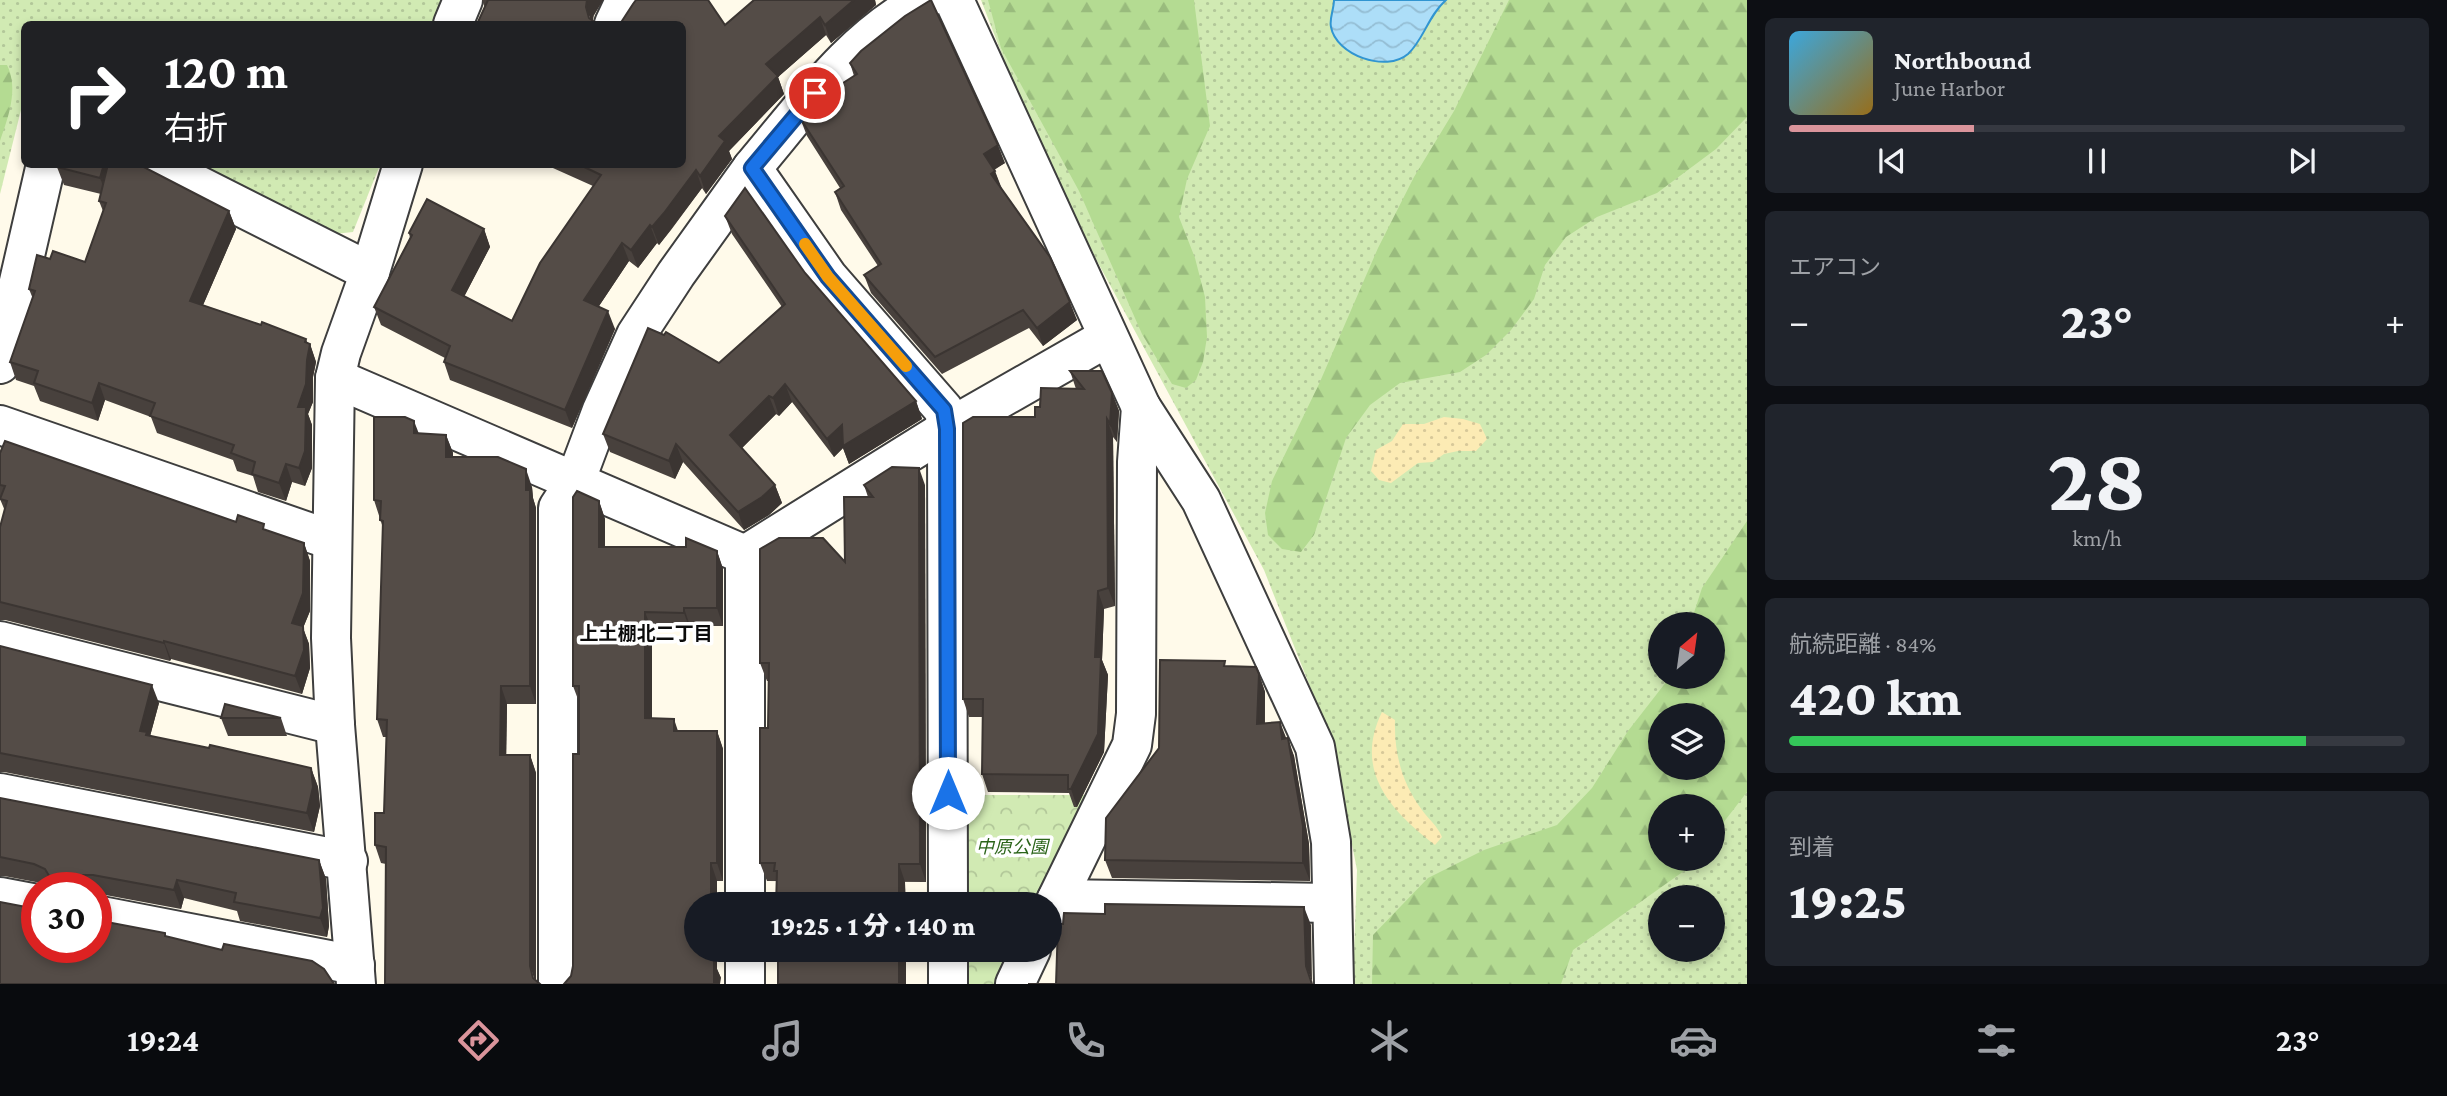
<!DOCTYPE html>
<html lang="ja">
<meta charset="utf-8">
<style>
:root{--surface:#171b24;--page:#20242c;--text:#f1f3f6;--muted:#9ea1a6;--line:#363941;--accent:#da949b}
body{margin:0;font-family:"Crimson Pro","Noto Sans JP",serif;background:var(--page);color:var(--text);height:100vh;display:flex;flex-direction:column;font-size:26px;white-space:nowrap}
*{box-sizing:border-box;margin:0}
p{font-size:23px;color:var(--muted)}
.icon{flex:none;width:38px;height:38px;fill:none;stroke:currentColor;stroke-width:2;stroke-linecap:round;stroke-linejoin:round}
.map{position:relative;flex:1;overflow:hidden}
.details{display:flex;flex-direction:column;gap:18px;padding:18px;background:#0d0f14;width:700px}
.details>*{flex:none}
.guide{position:absolute;left:21px;top:21px;width:665px;height:147px;border-radius:10px;box-shadow:0 4px 10px #0003;background:#202124;color:#fff;overflow:hidden}
.needle{width:46px;rotate:29deg}
.tools{position:absolute;left:1648px;top:612px;display:grid;gap:14px}
.tools a{display:grid;place-items:center;width:77px;height:77px;border-radius:50%;background:var(--surface);box-shadow:0 4px 10px #0003;font-size:35px}
.speed{position:absolute;left:21px;top:872px;display:flex;gap:14px;font-size:35px;font-weight:700;text-align:center}
.speed>*{display:grid;place-content:center;width:91px;height:91px;border-radius:50%;background:var(--surface);box-shadow:0 4px 10px #0003;line-height:1}
.speed .limit{border:10px solid #d22;background:#fff;color:#111}
.pin{position:absolute;display:grid;place-items:center;width:60px;height:60px;color:#fff;margin:-30px;border:4px solid #fff;border-radius:50%;box-shadow:0 2px 7px #0007}
.me{position:absolute;width:77px;margin:-38px;rotate:0deg;stroke-linejoin:round;filter:drop-shadow(0 0 5px #0008)}
.turn{display:flex;align-items:center;gap:24px;height:147px;padding:0 28px;font-size:32px}
.turn .icon{width:91px;height:91px;stroke-width:2.5}
.turn b{display:block;font-size:49px;line-height:60px}
.big{font-size:52px;font-weight:800;line-height:1.1}
.details .widget{flex:1;display:flex;flex-direction:column;justify-content:center;gap:10px;min-width:0;padding:0 24px;border-radius:10px;background:var(--page)}
.details .dial{align-items:center;gap:0}
.dial b{font-size:91px;line-height:1}
.song{display:flex;align-items:center;gap:21px}
.cover{width:84px;height:84px;border-radius:10px;background:linear-gradient(135deg,hsl(200 70% 55%),hsl(40 70% 35%))}
.played{height:7px;border-radius:4px;background:linear-gradient(90deg,var(--accent) 30%,var(--line) 30%)}
.keys{display:flex;justify-content:space-around;direction:ltr}
.heat{display:flex;justify-content:space-between;align-items:center;font-size:38px;direction:ltr}
.charge{height:10px;border-radius:5px;background:linear-gradient(90deg,#34c759 84%,var(--line) 0)}
.trip{position:absolute;left:684px;top:892px;width:378px;height:70px;border-radius:35px;background:var(--surface);box-shadow:0 4px 10px #0003;font-weight:800;line-height:70px;text-align:center}
.tabs{display:flex;height:112px;justify-content:space-around;align-items:center;background:#090b0e;color:var(--muted)}
.tabs .icon{width:49px;height:49px}
.tabs .active{color:var(--accent)}
.tabs b{font-size:32px;color:var(--text)}
main{display:flex;flex:1;min-height:0}
.map>svg:first-child{display:block}
.grass{fill:url(#grass-dots);fill-rule:evenodd}
.forest{fill:url(#forest-firs);fill-rule:evenodd}
.sand{fill:url(#sand-dots)}
.park{fill:url(#park-crowns)}
.water{fill:url(#water-waves);stroke:#3195d1;stroke-width:2}
.lines{fill:none;stroke-linecap:round;stroke-linejoin:round}
.minor-casing{stroke:#3e3e3e;stroke-width:42}
.minor{stroke:#fff;stroke-width:38}
.wall{fill:#48413d}
.shaded-wall{fill:#3b3532}
.building{fill:#544c47;stroke:#3b3532;stroke-width:2}
.route-casing{stroke:#114b97;stroke-width:18}
.route{stroke:#1a73e8;stroke-width:12}
.slow{stroke:#f59e0b;stroke-width:12}
.labels{text-anchor:middle;stroke-width:7;stroke-linejoin:round;paint-order:stroke}
.park-label{font-size:18px;font-style:italic;fill:#2b641a;stroke:#fff}
.neighbourhood-label{font-size:19px;font-weight:bold;fill:#0b0b0b;stroke:#fff}
</style>
<main>
<div class="map">
<svg width="1747" height="984" viewBox="0 0 1747 984">
<defs>
<pattern id="grass-dots" width="8" height="8" patternUnits="userSpaceOnUse" patternTransform="scale(1.75)"><rect width="8" height="8" fill="#d1eab3"/><path d="M2 2h.1M6 6h.1" fill="none" stroke="#b2c799" stroke-width="1.8" stroke-linecap="round"/></pattern>
<pattern id="forest-firs" width="22" height="20" patternUnits="userSpaceOnUse" patternTransform="scale(1.75)"><rect width="22" height="20" fill="#b4db92"/><path d="M5 1l3.5 6h-7zM16 11l3.5 6h-7z" fill="#99bb7d"/></pattern>
<pattern id="sand-dots" width="8" height="8" patternUnits="userSpaceOnUse" patternTransform="scale(1.75)"><rect width="8" height="8" fill="#fcebb4"/><path d="M2 2h.1M6 6h.1" fill="none" stroke="#d7c899" stroke-width="1.8" stroke-linecap="round"/></pattern>
<pattern id="park-crowns" width="20" height="18" patternUnits="userSpaceOnUse" patternTransform="scale(1.75)"><rect width="20" height="18" fill="#d1eab3"/><path d="M2 6a3 3 0 1 1 6 0M12 15a3 3 0 1 1 6 0" fill="none" stroke="#b2c799"/></pattern>
<pattern id="water-waves" width="16" height="10" patternUnits="userSpaceOnUse" patternTransform="scale(1.75)"><rect width="16" height="10" fill="#addef8"/><path d="M0 5q4-4 8 0t8 0" fill="none" stroke="#94bdd3"/></pattern>
</defs>
<rect width="100%" height="100%" fill="#fffaea"/>
<g class="grass">
<path d="M0,0H444L434,24H24V103L22,106L0,194Z"/>
<path d="M981,0H1747V984H1353L1357,870L1332,742L1264,570L1096,259L1015,88ZM1661,625H1713V677H1661ZM1661,716H1713V768H1661ZM1661,807H1713V859H1661ZM1661,898H1713V950H1661Z"/>
<path d="M194,165H380L353,232L324,235Z"/>
</g>
<g class="forest">
<path d="M988,0H1194L1210,126L1187,179L1179,217L1195,258L1205,297L1207,337L1203,362L1196,380L1186,388L1172,384L1142,334L1079,191L1001,48Z"/>
<path d="M1509,0H1747V117L1716,149L1657,193L1597,217L1566,237L1545,265L1534,299L1511,330L1486,355L1460,372L1400,383L1370,405L1346,438L1314,535L1301,552L1282,549L1268,535L1265,513L1272,481L1319,384L1378,248L1414,177L1454,111Z"/>
<path d="M0,65H7C19,89 8,118 0,141Z"/>
<path d="M1747,521V792L1713,836V807H1661V859H1696L1691,866L1573,950L1561,984H1372L1373,935L1428,878L1484,850L1557,825L1592,788L1628,731L1670,677H1713V625H1690L1702,588ZM1661,716H1713V768H1661Z"/>
</g>
<g class="sand">
<path d="M1444,417L1463,419L1480,424L1487,439L1476,451H1458L1444,454L1433,462L1418,463L1391,483L1379,480L1371,471L1376,450L1392,441L1403,424H1424Z"/>
<path d="M1382,712L1395,720C1394,754 1402,783 1422,810C1429,820 1437,825 1442,837L1435,845C1391,811 1353,771 1382,712Z"/>
</g>
<g class="park">
<path d="M961,795H1096L1042,905H961Z"/>
<path d="M961,950H1019L1002,984H960Z"/>
</g>
<path class="water" d="M1334,0H1446C1428,16 1424,39 1408,54C1386,73 1336,55 1331,27C1329,19 1334,9 1334,0Z"/>
<g class="lines">
<g class="minor-casing">
<g id="minor">
<path d="M925,0C853,36 803,108 752,168L828,277L944,410L947,429L948,905"/>
<path d="M954,0L1141,407L1201,500L1315,747L1331,842L1334,984"/>
<path d="M453,24L463,0"/>
<path d="M614,24L622,7L632,0"/>
<path d="M156,164L370,272"/>
<path d="M0,364L46,164"/>
<path d="M335,378L745,555"/>
<path d="M0,425L331,540"/>
<path d="M745,555L947,429L1108,337"/>
<path d="M0,641L335,725"/>
<path d="M0,793L348,861"/>
<path d="M0,897L37,904"/>
<path d="M1057,899L1332,903"/>
<path d="M745,905V555"/>
<path d="M1050,913L1132,745L1136,714L1137,462L1141,407"/>
<path d="M96,915L355,965"/>
<path d="M948,950V984"/>
<path d="M356,984L335,725L331,638L335,378L341,353L370,272L403,164"/>
<path d="M558,984V508L575,482L602,410L636,335L676,274L752,168"/>
<path d="M745,984V950"/>
<path d="M1015,984L1031,950"/>
</g>
</g>
<use href="#minor" class="minor"/>
</g>
<g class="wall">
<path d="M482,0H603L594,15L485,8Z"/>
<path d="M754,0H875L876,5L831,43L826,35L778,77L784,94L729,151L732,159L706,194L702,188L671,230L659,245L657,243L638,268L629,261L599,306L615,329L572,428L450,380L444,362L445,358L381,325L374,307L410,238L409,233L484,229L490,247L464,297L512,321L593,186L544,164H682L725,25Z"/>
<path d="M850,63L1005,163L994,169L1001,188L1077,320L1043,346L1029,328L942,374L871,293L864,275L878,266L841,210L835,192L840,188L807,136L800,118L854,76Z"/>
<path d="M140,166L229,211L236,229L203,305L310,344L316,362L313,377V402L308,414L312,425V468L305,486L292,482L286,501L258,492L253,476L237,471L233,460L157,433L151,417L105,400L98,421L40,401L34,386L16,380L10,362L33,299L29,289L50,259L85,262L103,211L99,201L101,194L64,185L57,167Z"/>
<path d="M725,216L805,273L916,401L922,419L849,464L843,448L834,457L792,402L779,416L776,414L742,448L775,485L782,503L769,515L744,530L683,462L675,479L610,452L603,434L719,363L782,307L732,234Z"/>
<path d="M1070,371L1112,393L1119,411L1117,442L1113,437L1115,606L1104,609L1102,660L1108,675L1104,752L1077,807H1074L1069,793L988,792L982,774L983,717H969L963,699L1040,407L1076,389Z"/>
<path d="M419,433L446,435L453,453V457L532,487L533,498L536,508V704H507L506,755H530L536,773L386,864L381,863L375,845L384,813L387,737H383L377,719L383,528L374,500Z"/>
<path d="M0,453L266,530L304,543L310,561V611L303,628L309,644L310,668L302,694L171,659L170,661L5,620H0V527L5,511L0,499Z"/>
<path d="M864,485H925L926,882L767,881L760,863L768,728L769,681H767L760,663L845,562L868,497Z"/>
<path d="M599,501L605,519V547L717,551L723,569V626H690V630H652V718L678,731H717L723,749V881H717V969L721,978L571,976L573,966L579,754V702L573,686Z"/>
<path d="M0,646L159,703L150,736L311,768L318,787L320,806L314,832L4,772H0Z"/>
<path d="M1226,666L1259,674L1265,692V724L1286,738L1294,756L1309,844L1310,881L1112,878L1105,860Z"/>
<path d="M221,718H281L287,736H228Z"/>
<path d="M0,798L319,860L326,879L329,926L327,937L240,921L237,911L184,898L181,909L100,894H96V887H50L41,883L4,876H0Z"/>
</g>
<g class="shaded-wall">
<path d="M587,0H603L594,15L592,24L586,7Z"/>
<path d="M854,0H875L876,5L831,43L825,25Z"/>
<path d="M820,17L826,35L778,77L784,94L729,151L732,159L706,194L700,176L719,136L766,64Z"/>
<path d="M998,145L1005,163L991,172L984,154Z"/>
<path d="M104,164H115L107,196L100,178Z"/>
<path d="M696,170L702,188L659,245L652,227Z"/>
<path d="M995,171L1002,189L991,174Z"/>
<path d="M229,211L236,229L197,319L190,301Z"/>
<path d="M650,225L657,243L638,268L631,250Z"/>
<path d="M484,229L490,247L458,308L452,290Z"/>
<path d="M622,243L629,261L591,318L584,300Z"/>
<path d="M1070,302L1077,320L1043,346L1037,328Z"/>
<path d="M608,311L615,329L572,428L565,410Z"/>
<path d="M306,339L309,348L310,344L316,362L313,377V402L308,414L312,425V468L305,486L299,468L298,407Z"/>
<path d="M99,383L105,400L98,421L92,403Z"/>
<path d="M785,384L792,402L779,416L773,398Z"/>
<path d="M1112,393L1119,411L1117,442L1110,424Z"/>
<path d="M769,396L776,414L737,453L730,435Z"/>
<path d="M916,401L922,419L849,464L843,448L834,457L827,439L842,425Z"/>
<path d="M1107,419L1113,437L1115,606L1108,588Z"/>
<path d="M414,421L421,439L414,433Z"/>
<path d="M446,435L453,453L452,475L446,457Z"/>
<path d="M676,444L683,462L675,479L669,461Z"/>
<path d="M286,464L292,482L286,501L279,483Z"/>
<path d="M919,468L925,485L926,882L920,864Z"/>
<path d="M526,469L532,487L533,498L536,508V704L530,686Z"/>
<path d="M775,485L782,503L769,515L744,530L738,512Z"/>
<path d="M599,501L605,519V565L599,547Z"/>
<path d="M304,543L310,561V611L303,628L309,644L310,668L302,694L295,676L292,623Z"/>
<path d="M717,551L723,569V626L717,608Z"/>
<path d="M1098,591L1104,609L1102,660L1108,675L1104,752L1077,807L1071,789L1095,657Z"/>
<path d="M684,608L690,626V630L684,613Z"/>
<path d="M645,612L652,630V736L645,718Z"/>
<path d="M164,641L171,659L170,661L164,643Z"/>
<path d="M1259,674L1265,692L1264,742L1257,724Z"/>
<path d="M152,685L159,703L149,740L140,731Z"/>
<path d="M501,686L507,704L506,773L500,755Z"/>
<path d="M674,719L680,737L674,731Z"/>
<path d="M1280,722L1287,740L1282,739Z"/>
<path d="M717,731L723,749V881L717,863Z"/>
<path d="M1288,738L1294,756L1309,844L1310,881L1303,863Z"/>
<path d="M530,755L536,773V984L530,966Z"/>
<path d="M311,768L318,787L320,806L314,832L307,813Z"/>
<path d="M319,860L326,879L329,926L327,937L320,918Z"/>
<path d="M711,863L717,881V905H711Z"/>
<path d="M899,864L905,882L906,905H899Z"/>
<path d="M83,875L87,887H70L72,882Z"/>
<path d="M177,880L184,898L181,909L174,890Z"/>
<path d="M1304,907L1311,925L1312,981L1313,984L1306,966Z"/>
<path d="M711,950H717V969L721,978L720,984H714Z"/>
<rect x="899" y="950" width="7" height="34"/>
</g>
<g class="building">
<path d="M488,0H587L586,7L589,18L597,24H477Z"/>
<path d="M636,0H708L725,25L754,0H854L825,25L820,17L766,64L778,76L719,136L725,141L700,176L696,170L664,213L652,227L650,225L631,250L622,243L584,300L608,311L565,410L444,362L450,346L374,307L412,235L409,233L427,199L484,229L452,290L512,321L540,263L601,175L578,164H682V24H618H620L633,4Z"/>
<path d="M931,0L998,145L984,154L995,171L991,174L1050,257L1070,302L1037,328L1023,310L935,357L864,275L881,264L835,192L844,186L800,118L815,101L857,74L850,63L861,51L905,16Z"/>
<path d="M57,164H104L100,178L57,167Z"/>
<path d="M108,164H138L229,211L190,301L261,325L262,322L306,339L305,342L310,344L307,360L306,384L298,407H306L305,451L299,468L286,464L279,483L252,474L255,462L231,453L234,445L150,416L155,403L99,383L92,403L34,383L38,371L10,362L35,291L29,289L37,255L50,259L53,251L85,262L106,203L99,201Z"/>
<path d="M745,188L805,273L916,401L843,446L842,425L827,439L785,384L773,398L769,396L730,435L775,485L762,497L738,512L676,444L669,461L603,434L648,328L664,335L666,332L719,363L785,304L725,216Z"/>
<path d="M1070,371H1102L1112,393L1110,424L1107,419L1108,588L1098,591L1095,657H1101L1098,734L1071,789H1068V775L982,774L983,699H963V423L973,417H1035V407H1040L1041,388L1084,389Z"/>
<path d="M374,417H405L414,421V433L446,435V457H498L526,469V490H530V686H501L500,755H530V966L533,978L540,984H385L386,847L375,845V813H384L387,720L377,719L383,521L380,520L381,501L374,500Z"/>
<path d="M5,441L236,522L238,515L264,524L263,529L304,543L303,593L292,623L303,626L304,650L295,676L164,641V643L0,602V527L7,501L0,499L5,486L0,485V453Z"/>
<path d="M892,467L919,468L920,864H899V905H776L777,871H774L775,863H760V728H768L769,663H760V549L779,538H823L845,562L844,497H873L864,485Z"/>
<path d="M577,491L599,501V547H686V538L717,551V608H684V613L645,612V718L674,719V731H717V863H711V905H696V950H711V960H714V984H564L571,976L573,966V754H579V686H573V497Z"/>
<path d="M0,646L152,685L140,731L147,732L146,735L209,748L210,745L311,768L313,787L307,813L0,753Z"/>
<path d="M1160,660L1225,661L1224,666L1256,667L1259,674L1257,724L1280,722L1282,739L1288,738L1303,826V863L1105,860L1106,818L1159,748Z"/>
<path d="M225,704L281,718H221Z"/>
<path d="M0,798L319,860L323,908L320,918L234,902L236,893L177,880L174,890L93,875H83L72,882L70,887H52L51,879L45,869L34,864L0,857Z"/>
<path d="M0,902L26,907L37,906V947H96V920L165,933V936L222,950L224,944L312,961L324,969L334,984H0Z"/>
<path d="M1105,904L1304,907L1306,966L1312,984H1028H1056L1058,924H1063L1064,913L1105,914Z"/>
<rect x="778" y="950" width="121" height="34"/>
</g>
<g class="lines">
<g class="route-casing">
<path id="route" d="M815,93L752,168L828,277L944,410L947,429L948,793"/>
</g>
<use href="#route" class="route"/>
<path class="slow" d="M805,244L828,277L906,366"/>
</g>
<g class="labels">
<g class="park-label">
<text x="1012" y="853">中原公園</text>
</g>
<g class="neighbourhood-label">
<text x="646" y="640">上土棚北二丁目</text>
</g>
</g>
</svg>
<div class="tools">
<a><svg class="needle" viewBox="-14 -14 28 28"><path d="M0-13l5 13h-10z" fill="#e53935"/><path d="M0 13l5-13h-10z" fill="#9ea1a6"/></svg></a>
<a><svg class="icon" aria-label="layers" viewBox="0 0 24 24"><path d="M12 4l9 5-9 5-9-5zM3 14l9 5 9-5"/></svg></a>
<a>+</a>
<a>−</a>
</div>
<div class="speed"><div class="limit">30</div></div>
<div class="pin" style="left:815px;top:93px;background:#d93025"><svg class="icon" aria-label="arrive" viewBox="0 0 24 24"><path d="M6 21V4h12l-3 4 3 4H6"/></svg></div>
<svg class="me" style="left:948px;top:793px" viewBox="-20 -20 40 40"><circle r="19" fill="#fff"/><path d="M0-13L10 11 0 6-10 11z" fill="#1a73e8"/></svg>
<div class="trip">19:25 · 1 分 · 140 m</div>
<div class="guide">
<div class="turn"><svg class="icon" aria-label="right" viewBox="0 0 24 24"><path d="M7 20v-9h11M14 6l5 5-5 5"/></svg><div><b>120 m</b>右折</div></div>
</div>
</div>
<section class="details">
<div class="widget">
<div class="song"><i class="cover"></i><div><b>Northbound</b><p>June Harbor</p></div></div>
<div class="played"></div>
<div class="keys"><svg class="icon" aria-label="previous" viewBox="0 0 24 24"><path d="M18 5L8 12l10 7zM5 5v14"/></svg><svg class="icon" aria-label="pause" viewBox="0 0 24 24"><path d="M8 5v14M16 5v14"/></svg><svg class="icon" aria-label="next" viewBox="0 0 24 24"><path d="M6 5l10 7-10 7zM19 5v14"/></svg></div>
</div>
<div class="widget"><p>エアコン</p>
<div class="heat"><a>−</a><b class="big">23°</b><a>+</a></div>
</div>
<div class="widget dial"><b>28</b><p>km/h</p></div>
<div class="widget"><p>航続距離 · 84%</p><b class="big">420 km</b><div class="charge"></div></div>
<div class="widget"><p>到着</p><b class="big">19:25</b></div>
</section>
</main>
<nav class="tabs">
<b>19:24</b>
<svg class="icon active" aria-label="directions" viewBox="0 0 24 24"><path d="M12 3l9 9-9 9-9-9zM9 14v-3h6M13 9l2 2-2 2"/></svg>
<svg class="icon" aria-label="music" viewBox="0 0 24 24"><path d="M9 18V5l10-2v13"/><circle cx="6" cy="18" r="3"/><circle cx="16" cy="16" r="3"/></svg>
<svg class="icon" aria-label="phone" viewBox="0 0 24 24"><path d="M5 4h4l2 5-3 2q2 4 5 5l2-3 5 2v4C11 20 4 13 5 4z"/></svg>
<svg class="icon" aria-label="climate" viewBox="0 0 24 24"><path d="M12 3v18M4 7l16 10M4 17L20 7"/></svg>
<svg class="icon" aria-label="car" viewBox="0 0 24 24"><path d="M5 17H2v-5l4-1 3-4h7l3 4 3 1v5h-3M9 17h6M6 11h13"/><circle cx="7" cy="17" r="2"/><circle cx="17" cy="17" r="2"/></svg>
<svg class="icon" aria-label="filters" viewBox="0 0 24 24"><path d="M4 7h16M4 17h16"/><circle cx="9" cy="7" r="2"/><circle cx="15" cy="17" r="2"/></svg>
<b>23°</b>
</nav>
